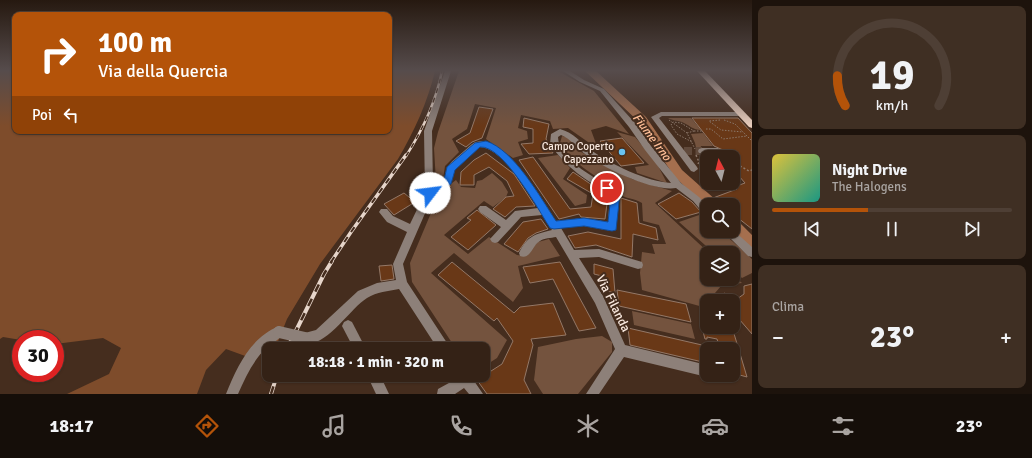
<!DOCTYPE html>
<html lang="it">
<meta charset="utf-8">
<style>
:root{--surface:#342216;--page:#3f2f23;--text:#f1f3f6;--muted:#a9a4a1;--line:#4e3f35;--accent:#b45309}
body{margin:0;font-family:Signika,sans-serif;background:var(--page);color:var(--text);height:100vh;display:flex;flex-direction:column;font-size:15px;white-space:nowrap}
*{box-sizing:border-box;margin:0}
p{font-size:13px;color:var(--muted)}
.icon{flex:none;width:22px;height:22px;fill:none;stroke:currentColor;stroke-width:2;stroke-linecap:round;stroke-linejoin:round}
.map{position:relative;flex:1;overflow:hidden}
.details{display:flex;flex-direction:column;gap:6px;padding:6px;background:#1d130c;width:280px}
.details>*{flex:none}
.top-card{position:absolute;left:12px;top:12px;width:380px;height:122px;border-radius:8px;box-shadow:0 1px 3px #0004,0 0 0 1px var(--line);background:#b45309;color:#fff;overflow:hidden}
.needle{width:26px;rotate:353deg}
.buttons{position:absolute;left:700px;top:150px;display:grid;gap:8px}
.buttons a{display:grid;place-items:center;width:40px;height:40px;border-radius:8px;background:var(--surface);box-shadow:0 1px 3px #0004,0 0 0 1px var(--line);font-size:20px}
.speed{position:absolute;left:12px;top:330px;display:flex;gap:8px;font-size:20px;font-weight:700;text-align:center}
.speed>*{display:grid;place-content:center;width:52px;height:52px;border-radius:50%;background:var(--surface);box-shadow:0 1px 3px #0004,0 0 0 1px var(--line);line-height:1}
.speed .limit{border:6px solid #d22;background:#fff;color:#111}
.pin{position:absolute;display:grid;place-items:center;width:34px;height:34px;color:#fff;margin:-17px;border:2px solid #fff;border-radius:50%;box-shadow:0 1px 4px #0007}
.me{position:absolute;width:44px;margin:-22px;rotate:60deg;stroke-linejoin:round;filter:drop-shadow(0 0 3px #0008)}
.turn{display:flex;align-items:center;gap:14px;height:84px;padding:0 20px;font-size:18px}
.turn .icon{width:52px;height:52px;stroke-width:2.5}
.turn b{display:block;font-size:28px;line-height:34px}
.then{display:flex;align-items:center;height:38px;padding:0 20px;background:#0003;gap:8px;font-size:15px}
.big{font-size:30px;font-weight:700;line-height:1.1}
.details .tile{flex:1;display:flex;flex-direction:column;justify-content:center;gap:6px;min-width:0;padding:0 14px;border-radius:8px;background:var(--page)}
.details .dial{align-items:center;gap:0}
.dial svg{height:104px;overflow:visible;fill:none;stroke:var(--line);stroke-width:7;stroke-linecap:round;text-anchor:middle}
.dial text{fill:var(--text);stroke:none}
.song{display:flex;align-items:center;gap:12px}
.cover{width:48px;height:48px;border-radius:6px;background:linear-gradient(135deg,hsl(50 70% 55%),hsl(170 70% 35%))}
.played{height:4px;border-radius:2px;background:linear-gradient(90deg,var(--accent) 40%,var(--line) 40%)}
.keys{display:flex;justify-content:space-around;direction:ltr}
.heat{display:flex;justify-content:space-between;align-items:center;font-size:22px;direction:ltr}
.trip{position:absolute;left:262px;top:342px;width:228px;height:40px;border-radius:8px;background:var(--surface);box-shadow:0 1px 3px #0004,0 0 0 1px var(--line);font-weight:700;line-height:40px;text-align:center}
.menu{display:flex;height:64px;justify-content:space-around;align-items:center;background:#150e09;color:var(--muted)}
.menu .icon{width:28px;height:28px}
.menu .current{color:var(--accent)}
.menu b{font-size:18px;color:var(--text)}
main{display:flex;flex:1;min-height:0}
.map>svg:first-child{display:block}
.green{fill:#74533e}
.forest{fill:#7e4c2b}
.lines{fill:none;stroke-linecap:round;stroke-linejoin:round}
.river{fill:#a56f4e;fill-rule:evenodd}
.building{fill:#693817;stroke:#947867}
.minor-tunnel{stroke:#60493b;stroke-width:8;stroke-dasharray:8 3.5;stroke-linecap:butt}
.path-far1{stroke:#8c786b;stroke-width:1;stroke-dasharray:1.5 1.5;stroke-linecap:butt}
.path{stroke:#8c786b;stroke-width:1.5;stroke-dasharray:2 2;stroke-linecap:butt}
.minor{fill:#8d8079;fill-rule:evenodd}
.major{fill:#e8cdbd;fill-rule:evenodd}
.rail-far2-casing{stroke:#e6d5ca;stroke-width:2.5}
.rail-far1-casing{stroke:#e6d5ca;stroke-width:3.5}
.rail-casing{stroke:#e6d5ca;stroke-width:4}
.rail-far2{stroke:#452d1e;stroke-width:1.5;stroke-dasharray:5;stroke-linecap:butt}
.rail-far1{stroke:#452d1e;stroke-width:2;stroke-dasharray:6;stroke-linecap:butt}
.rail{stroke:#452d1e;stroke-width:2.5;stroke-dasharray:8;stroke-linecap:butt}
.minor-bridge{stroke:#8d8079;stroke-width:12}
.route{fill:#1a73e8;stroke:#114b97}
.poi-dot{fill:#69c3f1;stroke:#452d1e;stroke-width:1.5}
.labels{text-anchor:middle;stroke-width:4;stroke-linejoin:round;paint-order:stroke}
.poi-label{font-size:11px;fill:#f9e9df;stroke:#452d1e;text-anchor:end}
.water-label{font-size:12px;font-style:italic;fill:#ffbf98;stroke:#452d1e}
.near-street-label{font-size:13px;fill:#f9e9df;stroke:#452d1e}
</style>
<main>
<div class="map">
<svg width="752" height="394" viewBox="0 0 752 394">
<rect width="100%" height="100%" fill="#452d1e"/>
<g class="green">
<path d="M459,71H558L594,91L629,134L606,126L591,130L598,149L568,128L553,129L550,121L521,115L518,128L527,131L528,139L518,142L523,155L513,158L486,139L496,108L475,104L467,129L452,139L459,152L445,166L443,179L436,182L434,148L438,132Z"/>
<path d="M668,118H691L701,130C693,130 689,125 682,122C677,120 673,121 668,118Z"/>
<path d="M617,132L635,137L656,162L667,183L637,173L635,167L649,165Z"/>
<path d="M703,133L713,146H701L699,153L697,152L695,143L691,134Z"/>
<path d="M562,136L569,138L581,152L632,179L672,191L655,203L709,253H707V279H733V275L742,283L721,286L703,307L642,290L640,273L642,252L655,254L652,244H666L659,225L643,221L642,203C635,198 625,199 619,194C616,192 615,189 612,187C590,172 576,166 560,143Z"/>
<path d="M558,155L570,168L563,179L587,195L586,203L575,206L538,158Z"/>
<path d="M492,173L502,182L508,192L506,197L493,207L484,201L444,235L468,254L489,237L517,255L524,256L538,242L549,239L560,256L518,266L523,288L513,302L454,253L431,273L507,340L497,358L483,367V349H456L412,282L410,263L436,201L448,186L456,180L461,187L475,188L477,181L482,180Z"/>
<path d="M702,214L707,218V231H721L752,259V273L742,278L733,270V253H714L679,222Z"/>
<path d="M632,311L691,324L695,339L634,325Z"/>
<path d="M602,336L612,342V352L578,394H543L534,380L538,347L576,339Z"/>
</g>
<path class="forest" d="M0,71H15V131H389V71H435C428,101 414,132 398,159L320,264L287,319L275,349H269V352L248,357L226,349L206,370L197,394H67L109,374L121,348L103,338L55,344V339L21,340L3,337L0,339Z"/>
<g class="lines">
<g class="river">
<path d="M585,71H596L646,117L682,170L717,201L719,205H707V208L674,176L638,121Z"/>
<path d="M733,219L738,221L752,235V250L747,248L730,231H733Z"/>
</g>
</g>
<g class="building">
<path d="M479,107L493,109L482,138L472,142L466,147L456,141L470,133Z"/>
<path d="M524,118L549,124L546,139L553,153L529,154L521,144L533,143V129L523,127Z"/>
<path d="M692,118H738L752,133V229L733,214V205H722L713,198L737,189L734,187L745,183L733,169V157H723L721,154L723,150L714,146Z"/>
<path d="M622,138L644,163L621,166L600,141Z"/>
<path d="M486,153L514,174L535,206L516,207L505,217L493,209L506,197L514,196L507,181L489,167L474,175V185H460L461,172L474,160Z"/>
<path d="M533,157L570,209L591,207L593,194L567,179L573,172L608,196L605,219L581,217L579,214L559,219L519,160Z"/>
<path d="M404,193L415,202L394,215L384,204Z"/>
<path d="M679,193L692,202L701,212L676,219L658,204Z"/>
<path d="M621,198L637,203L639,223L656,228L658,240L633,234L632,257L596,245L575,248L568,236L588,232L621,239Z"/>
<path d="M477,210L496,225L468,250L451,237L471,220L467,218Z"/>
<path d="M541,219L548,229L536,233L528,238L518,252L504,244L523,222Z"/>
<path d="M452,262L514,313L520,307L553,303L566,335L531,339L533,345L524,380L531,394H487L477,380L502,364L513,341L497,318L494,321L438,275Z"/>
<path d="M560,262L596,328L579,331L553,279L530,283L523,267Z"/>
<path d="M594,264L613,269L615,293L607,291L602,276L594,274Z"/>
<path d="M392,265L394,279L381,281L379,266Z"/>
<path d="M752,284V334L733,312V301H724L721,297L724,293L737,299L744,294V286Z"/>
<path d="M617,290L686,304L691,322L619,306Z"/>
<path d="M700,320L707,322V327H732L747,377L736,374L733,370V349H720L717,339L707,337V339H705Z"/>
<path d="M628,328L702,345L707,363L630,345Z"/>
</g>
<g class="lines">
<path class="minor-tunnel" d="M684,151H702"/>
<g class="path-far1">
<path d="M669,120L687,133L695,149"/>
<path d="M720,120L709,121L721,130L743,132"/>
<path d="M724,120L735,124L752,141"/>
<path d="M706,129H711L723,139L747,136"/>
<path d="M694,131H703"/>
<path d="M687,133L694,131L681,123L673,122L671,125L677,134L692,142"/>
<path d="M696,155L697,156"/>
</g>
<g class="path">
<path d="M696,155L699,162L698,164"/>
<path d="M733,162L749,171L752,170"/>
</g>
<g class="minor">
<path d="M445,71H451L432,131L433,186L444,180C447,163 452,162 464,151C468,148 472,143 476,142C505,134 543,201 556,221L584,218L608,222L610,195C586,180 566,168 550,144L551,134L560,129C574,133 580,142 591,150C610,164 648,182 671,183L645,150L629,127L600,91L580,82L563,71H570L584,80L604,89L635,123L651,146L681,183L699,197L707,205V215L704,214L693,201L676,188C654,192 603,168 585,154C577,148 571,139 561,135L558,137C558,160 600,181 618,191L619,193L615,230L612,231L584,226L561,228L574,250L599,249L642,262L643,265L642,268L638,269L599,257L579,258L603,296L625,345L707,365V375H711L707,377L624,357L599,394H586L615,349L595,303L556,237C551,238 544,238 540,241C532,245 531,260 520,256L519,253C527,236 535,234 552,230L542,215L521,217L498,242L495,243L492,242L490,239L501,227L480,212L478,209L480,206H486L506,220L515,211L538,208C527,191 502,147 479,147L454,170L451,184L433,195L403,264L407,282L451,349H438L399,289C388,291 377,292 367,298C349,309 324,352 301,342L299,338L301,334L316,330L358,291L377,283L396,280L393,264L407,232L387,222L379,212L381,209H387L393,216L410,224L425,193L424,131Z"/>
<path d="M661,112H741L745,114L741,116H662L659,118L697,167L698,169L694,172L691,171L651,117Z"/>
<path d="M702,148H718L722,151L718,154L699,153L698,151L699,149Z"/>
<path d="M733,230L752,247V257L748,256L723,231H733Z"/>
<path d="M348,320L352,322L366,349H354L342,326L344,322Z"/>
<path d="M279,326L283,328L285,332C282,338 269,345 264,350C252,363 245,378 238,394H226C237,367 250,338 279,326Z"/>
<path d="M733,371L735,376L733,380L729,382L719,379L717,375H733Z"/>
<path d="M367,375H380L389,394H376Z"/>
<path d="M457,375H470L483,394H469L464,388L455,394H437L438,389L458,378Z"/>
</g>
<path class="major" d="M697,71H705L752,120V128L749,127Z"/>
<g class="rail-far2-casing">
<path id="rail-far2" d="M406,156C422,131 436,101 442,71"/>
</g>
<g class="rail-far1-casing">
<path id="rail-far1" d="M331,262L351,232L406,155"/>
</g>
<g class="rail-casing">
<g id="rail">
<path d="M287,349L324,274L332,261"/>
<path d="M271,394L277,375"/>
</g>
</g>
<use href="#rail-far2" class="rail-far2"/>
<use href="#rail-far1" class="rail-far1"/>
<use href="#rail" class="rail"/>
<path class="minor-bridge" d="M279,332L305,338"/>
</g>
<linearGradient id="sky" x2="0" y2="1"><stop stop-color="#261910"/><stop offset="0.56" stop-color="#564c4c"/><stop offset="1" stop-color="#564c4c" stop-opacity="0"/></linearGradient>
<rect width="752" height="126" fill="url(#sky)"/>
<path class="route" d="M486,141C514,150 540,197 556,221L584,218L608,222L611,195L603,188L607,185L619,191L620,193L616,230L612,231L584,226L554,229L550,228C538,209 503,145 480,147L455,170L451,184L433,195H426L425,193L426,191L444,180L447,167L475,143Z"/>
<circle class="poi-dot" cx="622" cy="152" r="4"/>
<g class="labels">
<g class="poi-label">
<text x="614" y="150">Campo Coperto<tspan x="614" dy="13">Capezzano</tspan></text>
</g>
<g class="water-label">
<text transform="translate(652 137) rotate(53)" y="4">Fiume Irno</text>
</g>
<g class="near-street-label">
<text transform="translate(614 303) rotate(64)" y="5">Via Filanda</text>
</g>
</g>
</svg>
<div class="buttons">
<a><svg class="needle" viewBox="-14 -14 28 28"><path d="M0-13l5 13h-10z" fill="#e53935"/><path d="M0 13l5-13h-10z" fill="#a9a4a1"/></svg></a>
<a><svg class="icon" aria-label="search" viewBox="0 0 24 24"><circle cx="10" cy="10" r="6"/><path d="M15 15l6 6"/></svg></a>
<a><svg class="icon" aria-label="layers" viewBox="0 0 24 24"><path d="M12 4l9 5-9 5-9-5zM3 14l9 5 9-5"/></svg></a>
<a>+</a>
<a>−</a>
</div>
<div class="speed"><div class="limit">30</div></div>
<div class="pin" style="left:607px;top:188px;background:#d93025"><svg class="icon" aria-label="arrive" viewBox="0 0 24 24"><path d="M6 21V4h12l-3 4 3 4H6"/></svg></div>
<svg class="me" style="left:430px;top:193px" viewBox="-20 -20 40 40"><circle r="19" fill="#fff"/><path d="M0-13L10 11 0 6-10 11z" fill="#1a73e8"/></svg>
<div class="trip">18:18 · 1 min · 320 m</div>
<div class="top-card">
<div class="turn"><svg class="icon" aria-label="right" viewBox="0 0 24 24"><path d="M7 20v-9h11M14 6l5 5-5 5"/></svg><div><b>100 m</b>Via della Quercia</div></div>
<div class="then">Poi<svg class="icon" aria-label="left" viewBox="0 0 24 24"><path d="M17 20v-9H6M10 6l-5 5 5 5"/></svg></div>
</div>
</div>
<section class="details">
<div class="tile dial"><svg viewBox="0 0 100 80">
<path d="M14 69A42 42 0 1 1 86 69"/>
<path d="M14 69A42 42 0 0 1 8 46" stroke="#b45309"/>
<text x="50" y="56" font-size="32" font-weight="700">19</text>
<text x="50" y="72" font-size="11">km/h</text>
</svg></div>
<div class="tile">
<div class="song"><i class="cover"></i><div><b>Night Drive</b><p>The Halogens</p></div></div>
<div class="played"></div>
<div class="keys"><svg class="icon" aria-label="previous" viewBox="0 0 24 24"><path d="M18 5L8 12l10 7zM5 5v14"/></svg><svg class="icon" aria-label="pause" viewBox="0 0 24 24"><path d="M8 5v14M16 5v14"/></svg><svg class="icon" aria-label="next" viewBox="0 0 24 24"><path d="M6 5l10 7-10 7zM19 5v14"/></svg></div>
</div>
<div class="tile"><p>Clima</p>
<div class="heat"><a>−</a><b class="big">23°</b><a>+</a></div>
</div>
</section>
</main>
<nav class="menu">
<b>18:17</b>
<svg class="icon current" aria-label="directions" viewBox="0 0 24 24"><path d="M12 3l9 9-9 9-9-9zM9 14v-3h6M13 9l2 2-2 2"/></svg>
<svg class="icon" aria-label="music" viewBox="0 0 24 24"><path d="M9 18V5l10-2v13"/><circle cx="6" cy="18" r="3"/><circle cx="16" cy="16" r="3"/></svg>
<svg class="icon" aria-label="phone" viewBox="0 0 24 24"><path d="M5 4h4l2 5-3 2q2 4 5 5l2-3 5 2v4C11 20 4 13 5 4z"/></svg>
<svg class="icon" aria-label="climate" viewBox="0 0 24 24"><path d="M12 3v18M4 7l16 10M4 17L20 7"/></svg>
<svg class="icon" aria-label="car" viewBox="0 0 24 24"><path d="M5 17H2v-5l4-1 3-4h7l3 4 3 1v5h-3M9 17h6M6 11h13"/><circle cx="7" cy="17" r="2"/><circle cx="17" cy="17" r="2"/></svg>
<svg class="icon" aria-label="filters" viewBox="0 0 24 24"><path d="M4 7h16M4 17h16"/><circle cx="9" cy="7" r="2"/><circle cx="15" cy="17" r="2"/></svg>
<b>23°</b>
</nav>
